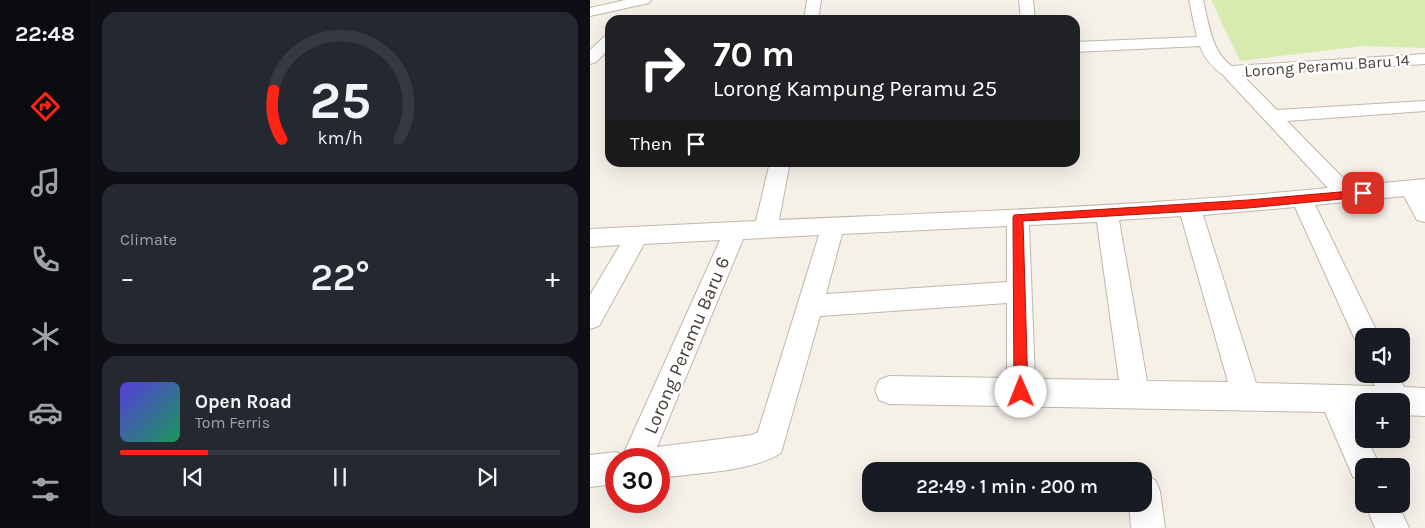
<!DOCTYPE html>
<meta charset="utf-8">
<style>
:root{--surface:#171b24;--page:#242831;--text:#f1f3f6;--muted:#9ea1a6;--line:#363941;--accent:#ff2315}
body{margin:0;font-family:Karla,sans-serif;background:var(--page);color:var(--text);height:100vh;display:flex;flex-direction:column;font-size:19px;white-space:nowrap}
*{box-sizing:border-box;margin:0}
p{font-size:16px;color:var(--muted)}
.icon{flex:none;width:28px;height:28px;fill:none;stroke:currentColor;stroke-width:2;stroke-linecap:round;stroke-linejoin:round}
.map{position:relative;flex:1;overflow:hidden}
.drawer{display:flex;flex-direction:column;gap:12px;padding:12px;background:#0d0f14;width:500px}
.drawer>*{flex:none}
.top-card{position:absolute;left:15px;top:15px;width:475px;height:152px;border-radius:15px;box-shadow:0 5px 20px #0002;background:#202124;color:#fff;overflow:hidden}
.tools{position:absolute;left:765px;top:328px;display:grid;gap:10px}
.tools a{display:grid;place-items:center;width:55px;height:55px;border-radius:10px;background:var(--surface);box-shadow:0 5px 20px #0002;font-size:25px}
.speed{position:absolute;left:15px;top:448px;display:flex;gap:10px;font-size:25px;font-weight:700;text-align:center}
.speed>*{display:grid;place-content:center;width:65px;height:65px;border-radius:50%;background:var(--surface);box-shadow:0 5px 20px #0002;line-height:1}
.speed .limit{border:8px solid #d22;background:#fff;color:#111}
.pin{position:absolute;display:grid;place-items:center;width:42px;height:42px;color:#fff;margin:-21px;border-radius:10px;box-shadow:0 2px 8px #0006}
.me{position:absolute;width:55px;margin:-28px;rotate:359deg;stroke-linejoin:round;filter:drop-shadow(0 0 4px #0008)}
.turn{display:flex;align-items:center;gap:18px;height:105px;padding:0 25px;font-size:22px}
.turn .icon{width:65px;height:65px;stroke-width:2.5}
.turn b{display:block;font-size:35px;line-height:42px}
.then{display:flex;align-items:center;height:48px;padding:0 25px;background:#0003;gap:10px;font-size:19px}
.big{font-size:38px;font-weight:600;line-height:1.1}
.drawer .tile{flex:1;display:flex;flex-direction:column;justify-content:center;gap:8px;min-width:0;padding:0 18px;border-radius:15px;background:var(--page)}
.drawer .dial{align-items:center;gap:0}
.dial svg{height:130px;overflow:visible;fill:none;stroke:var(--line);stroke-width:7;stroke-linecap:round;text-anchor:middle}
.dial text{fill:var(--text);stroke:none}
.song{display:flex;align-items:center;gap:15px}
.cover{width:60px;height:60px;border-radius:8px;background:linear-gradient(135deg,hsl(250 70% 55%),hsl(150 70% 35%))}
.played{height:5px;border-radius:2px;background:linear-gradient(90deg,var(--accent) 20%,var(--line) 20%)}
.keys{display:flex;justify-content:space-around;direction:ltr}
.heat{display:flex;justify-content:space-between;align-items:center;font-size:28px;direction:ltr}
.trip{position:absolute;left:272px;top:462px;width:290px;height:50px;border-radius:15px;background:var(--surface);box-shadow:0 5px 20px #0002;font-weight:600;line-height:50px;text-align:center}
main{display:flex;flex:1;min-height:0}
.tab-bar{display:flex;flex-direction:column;width:90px;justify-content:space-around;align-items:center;background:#090b0e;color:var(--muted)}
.tab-bar .icon{width:35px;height:35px}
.tab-bar .selected{color:var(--accent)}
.tab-bar b{font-size:22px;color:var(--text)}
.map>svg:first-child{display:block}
.green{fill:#d6ecae}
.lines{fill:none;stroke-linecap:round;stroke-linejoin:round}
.minor-casing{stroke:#c1b7aa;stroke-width:2}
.minor{fill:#fff;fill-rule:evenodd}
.route{fill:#ff2315;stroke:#a6170e}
.labels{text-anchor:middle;stroke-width:5;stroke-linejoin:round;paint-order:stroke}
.far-street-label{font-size:16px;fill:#494036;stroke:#fff}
.street-label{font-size:19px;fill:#494036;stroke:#fff}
</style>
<main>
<nav class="tab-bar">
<b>22:48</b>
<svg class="icon selected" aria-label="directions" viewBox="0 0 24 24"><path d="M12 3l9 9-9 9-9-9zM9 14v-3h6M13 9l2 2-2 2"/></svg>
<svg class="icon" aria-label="music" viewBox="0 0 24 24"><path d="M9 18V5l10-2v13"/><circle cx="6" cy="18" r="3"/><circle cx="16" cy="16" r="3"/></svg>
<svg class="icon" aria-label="phone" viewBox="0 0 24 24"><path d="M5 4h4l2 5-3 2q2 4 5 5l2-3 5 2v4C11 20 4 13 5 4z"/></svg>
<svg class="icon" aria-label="climate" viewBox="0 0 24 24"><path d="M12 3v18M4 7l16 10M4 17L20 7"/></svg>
<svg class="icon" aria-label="car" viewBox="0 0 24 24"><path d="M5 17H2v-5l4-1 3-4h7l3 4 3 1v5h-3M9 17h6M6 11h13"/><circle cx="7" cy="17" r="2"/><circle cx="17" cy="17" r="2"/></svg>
<svg class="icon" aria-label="filters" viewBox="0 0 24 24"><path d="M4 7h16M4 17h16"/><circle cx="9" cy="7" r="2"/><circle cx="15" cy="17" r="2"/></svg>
</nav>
<section class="drawer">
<div class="tile dial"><svg viewBox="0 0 100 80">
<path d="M14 69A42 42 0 1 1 86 69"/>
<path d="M14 69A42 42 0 0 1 9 39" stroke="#ff2315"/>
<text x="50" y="56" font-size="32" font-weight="700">25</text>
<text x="50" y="72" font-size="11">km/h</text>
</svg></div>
<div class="tile"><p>Climate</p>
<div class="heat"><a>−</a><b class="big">22°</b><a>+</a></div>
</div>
<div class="tile">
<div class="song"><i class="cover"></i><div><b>Open Road</b><p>Tom Ferris</p></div></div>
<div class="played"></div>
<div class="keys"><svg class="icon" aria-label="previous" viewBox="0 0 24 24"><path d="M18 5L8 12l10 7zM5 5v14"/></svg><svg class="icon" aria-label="pause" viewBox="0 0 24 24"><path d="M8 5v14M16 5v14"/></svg><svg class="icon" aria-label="next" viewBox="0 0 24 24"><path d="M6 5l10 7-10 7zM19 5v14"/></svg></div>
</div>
</section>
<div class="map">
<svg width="835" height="528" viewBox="0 0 835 528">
<rect width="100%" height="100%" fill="#f5f0e8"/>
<path class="green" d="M621,0H835V48L773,46L650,61Z"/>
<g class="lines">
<g class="minor-casing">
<g id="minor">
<path d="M35,0H61L59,3L0,16V8Z"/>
<path d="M217,0H231L228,20H214Z"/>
<path d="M429,0H443L445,20H431Z"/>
<path d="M599,0H613C619,23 621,52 642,66L835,54V64L652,75L687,110L835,101V111L697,121L761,186L835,179V222L827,220L814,196L725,205L789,336H774V347L767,344L705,207L613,215L666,383L785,386L779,374H807L814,387L835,388V416L811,415V401H774V414H766L774,431V439H777L790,466H774V481L763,477L735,412L299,404L289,400L285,390L289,380L299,376L417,378V303L230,316L191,453C162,472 104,473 69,478V459H26V484L0,487V455L26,452L33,455L130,240L54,244L9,326L0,329V295L30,245L0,247V229L166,221L180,162H200L189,220C372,212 556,206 738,188L633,75C622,67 614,58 610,46L485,52V42L607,37ZM591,216L638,382L557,381L529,220ZM507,222L529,380L445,379L439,225ZM417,226V282L236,294L252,234ZM229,235L168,432L162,435L67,447L153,239Z"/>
<path d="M20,34V48L6,62L0,64V50L15,36Z"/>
<path d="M554,475L565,480L570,491L575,528H541L539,504H554Z"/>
<path d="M775,504H808L819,528H785Z"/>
</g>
</g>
<use href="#minor" class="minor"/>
</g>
<path class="route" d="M773,190L778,193L773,197L658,208L433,221L438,392L436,397L431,399L426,397L424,392L423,218L424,215L658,200Z"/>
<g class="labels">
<g class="far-street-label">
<text transform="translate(737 65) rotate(-4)" y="6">Lorong Peramu Baru 14</text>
</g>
<g class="street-label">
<text transform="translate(96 345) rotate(-67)" y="7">Lorong Peramu Baru 6</text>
</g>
</g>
</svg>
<div class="tools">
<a><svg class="icon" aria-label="sound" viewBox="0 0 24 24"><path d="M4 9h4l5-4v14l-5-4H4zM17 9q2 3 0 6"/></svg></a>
<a>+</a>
<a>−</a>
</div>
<div class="speed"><div class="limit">30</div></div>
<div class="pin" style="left:773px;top:193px;background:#d93025"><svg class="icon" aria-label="arrive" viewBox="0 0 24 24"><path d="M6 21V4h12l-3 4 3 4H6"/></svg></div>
<svg class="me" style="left:431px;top:392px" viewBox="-20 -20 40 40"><circle r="19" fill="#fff"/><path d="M0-13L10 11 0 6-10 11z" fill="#ff2315"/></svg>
<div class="trip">22:49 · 1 min · 200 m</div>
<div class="top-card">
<div class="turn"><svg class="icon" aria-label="right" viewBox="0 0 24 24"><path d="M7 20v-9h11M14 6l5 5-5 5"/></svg><div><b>70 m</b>Lorong Kampung Peramu 25</div></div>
<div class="then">Then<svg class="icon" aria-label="arrive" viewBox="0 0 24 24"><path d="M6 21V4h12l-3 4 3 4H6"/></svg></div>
</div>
</div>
</main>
